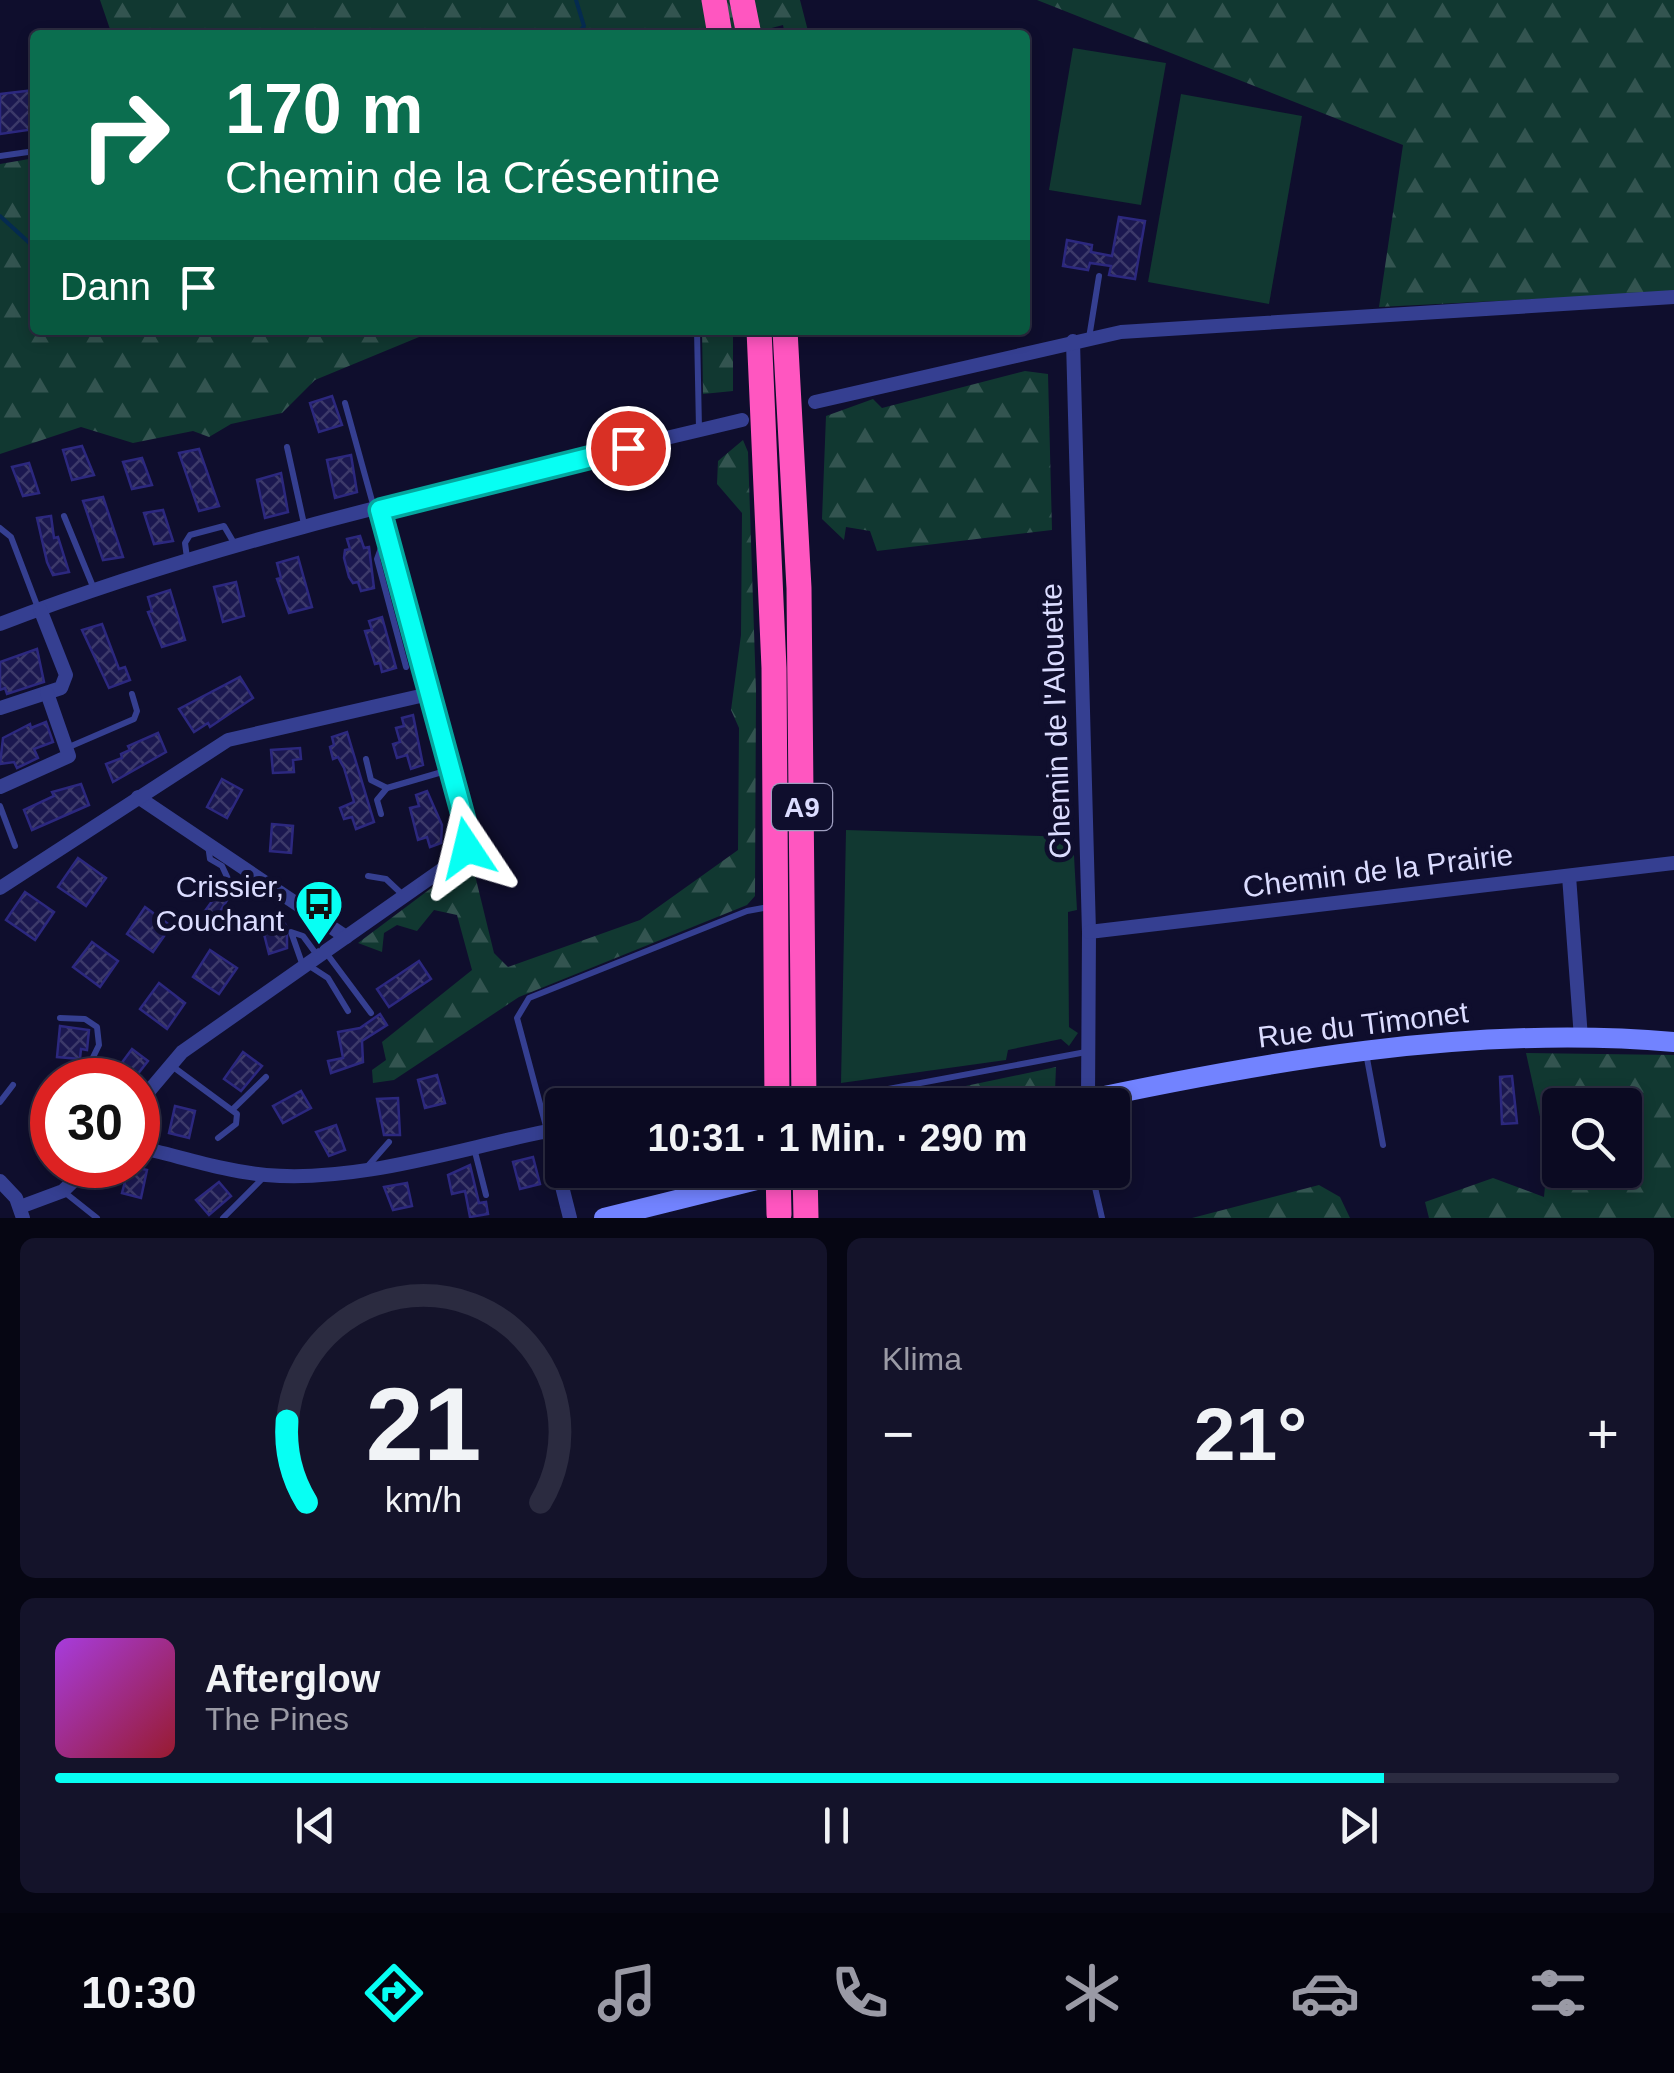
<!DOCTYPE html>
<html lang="de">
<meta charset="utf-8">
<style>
:root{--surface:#0b0a22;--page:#14132a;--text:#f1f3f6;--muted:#9a9aa5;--line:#2b2b40;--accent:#07fff3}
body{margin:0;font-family:Arial,sans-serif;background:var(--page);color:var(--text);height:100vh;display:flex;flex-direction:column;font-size:38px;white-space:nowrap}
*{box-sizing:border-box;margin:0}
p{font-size:32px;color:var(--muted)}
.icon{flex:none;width:55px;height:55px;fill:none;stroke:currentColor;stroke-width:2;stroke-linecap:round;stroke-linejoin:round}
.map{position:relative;height:1218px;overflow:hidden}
.drawer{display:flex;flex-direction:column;gap:20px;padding:20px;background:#060613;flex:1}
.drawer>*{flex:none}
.top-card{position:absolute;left:30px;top:30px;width:1000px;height:305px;border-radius:10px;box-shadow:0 5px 15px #0003,0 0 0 2px var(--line);background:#0b6e4f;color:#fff;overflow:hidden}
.fabs{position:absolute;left:1542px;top:1088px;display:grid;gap:20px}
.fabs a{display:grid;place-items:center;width:100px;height:100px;border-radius:10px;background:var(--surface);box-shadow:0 5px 15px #0003,0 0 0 2px var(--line);font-size:50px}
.speed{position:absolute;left:30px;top:1058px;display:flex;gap:20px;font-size:50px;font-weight:700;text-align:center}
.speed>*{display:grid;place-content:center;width:130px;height:130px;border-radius:50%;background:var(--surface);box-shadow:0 5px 15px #0003,0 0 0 2px var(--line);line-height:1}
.speed .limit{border:15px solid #d22;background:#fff;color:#111}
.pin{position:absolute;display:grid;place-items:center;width:85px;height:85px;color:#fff;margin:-42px;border:5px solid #fff;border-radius:50%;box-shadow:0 2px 10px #0007}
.me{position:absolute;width:110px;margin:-55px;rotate:350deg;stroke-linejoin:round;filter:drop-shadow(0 0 8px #0008)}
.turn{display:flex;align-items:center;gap:35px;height:210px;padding:0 30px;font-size:45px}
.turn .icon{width:130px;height:130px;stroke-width:2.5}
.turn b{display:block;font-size:70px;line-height:85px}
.then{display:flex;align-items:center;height:95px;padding:0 30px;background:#0003;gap:20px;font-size:38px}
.big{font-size:75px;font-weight:600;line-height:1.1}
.drawer .tile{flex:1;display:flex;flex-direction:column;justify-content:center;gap:15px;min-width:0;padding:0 35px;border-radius:15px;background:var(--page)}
.drawer .dial{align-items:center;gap:0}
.dial svg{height:260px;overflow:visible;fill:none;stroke:var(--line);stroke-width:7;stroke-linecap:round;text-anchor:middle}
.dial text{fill:var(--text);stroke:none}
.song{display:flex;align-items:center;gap:30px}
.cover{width:120px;height:120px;border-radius:15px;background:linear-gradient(135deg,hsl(280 70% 55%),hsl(350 70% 35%))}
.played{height:10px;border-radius:5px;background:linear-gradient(90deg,var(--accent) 85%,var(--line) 85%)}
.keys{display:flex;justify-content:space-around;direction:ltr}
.heat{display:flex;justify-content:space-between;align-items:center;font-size:55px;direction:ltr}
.drawer .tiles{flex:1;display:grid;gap:20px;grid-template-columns:1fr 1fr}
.tile:last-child{grid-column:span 2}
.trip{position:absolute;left:545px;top:1088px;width:585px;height:100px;border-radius:10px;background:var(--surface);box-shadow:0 5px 15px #0003,0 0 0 2px var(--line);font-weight:600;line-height:100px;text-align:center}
.menu{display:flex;height:160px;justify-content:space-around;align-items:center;background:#04040e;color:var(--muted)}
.menu .icon{width:70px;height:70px}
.menu .selected{color:var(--accent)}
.menu b{font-size:45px;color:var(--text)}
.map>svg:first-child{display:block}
.green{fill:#113831}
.forest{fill:url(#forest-firs);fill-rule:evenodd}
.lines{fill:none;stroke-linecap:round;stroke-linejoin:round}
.stream{stroke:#052b50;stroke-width:4}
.building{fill:url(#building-cross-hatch);stroke:#2c287f;stroke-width:2.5}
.service{stroke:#353f91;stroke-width:6}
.minor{stroke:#353f91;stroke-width:14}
.secondary{stroke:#7283ff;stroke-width:20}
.motorway{stroke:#ff56c0;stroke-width:25}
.motorway-bridge{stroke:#ff56c0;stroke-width:25}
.route-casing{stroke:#05a69e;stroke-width:25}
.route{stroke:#07fff3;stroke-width:18}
.labels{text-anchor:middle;stroke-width:10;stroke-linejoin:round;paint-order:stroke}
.shield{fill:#0f0e2d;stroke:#9e9ec0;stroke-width:2.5}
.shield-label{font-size:28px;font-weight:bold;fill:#dbdcff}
.street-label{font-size:30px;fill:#dbdcff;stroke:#0f0e2d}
.poi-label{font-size:30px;fill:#dbdcff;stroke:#0f0e2d;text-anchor:end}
</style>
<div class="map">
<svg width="1674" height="1218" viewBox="0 0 1674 1218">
<defs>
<pattern id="forest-firs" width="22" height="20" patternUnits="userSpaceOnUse" patternTransform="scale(2.5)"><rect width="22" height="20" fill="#113831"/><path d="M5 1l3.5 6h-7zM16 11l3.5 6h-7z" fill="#335450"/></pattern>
<pattern id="building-cross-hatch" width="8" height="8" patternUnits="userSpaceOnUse" patternTransform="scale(2.5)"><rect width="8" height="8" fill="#1b1850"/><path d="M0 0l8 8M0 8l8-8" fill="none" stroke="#3c396a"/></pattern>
</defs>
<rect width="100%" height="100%" fill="#0f0e2d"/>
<g class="green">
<path d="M1073,48L1166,63L1141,205L1049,190Z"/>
<path d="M1181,94L1302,116L1269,304L1148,282Z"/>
<path d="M846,830L1073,837L1077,910L1068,912L1069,1027L1078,1033L1069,1046L1061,1039L1008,1050L1006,1060L841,1083Z"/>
</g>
<g class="forest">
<path d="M100,0H800L809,35H785L783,25L744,35H112Z"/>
<path d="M1037,0H1674V292L1379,307L1403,145Z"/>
<path d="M35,158V330H436L315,380L282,413L231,424L209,437L193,431L133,443L81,427L0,454V164Z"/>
<path d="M702,330H733V391L703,394Z"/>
<path d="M1025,371L1048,374L1052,530L877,551L870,531L846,527L844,540L822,519L826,416L873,399L882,408Z"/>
<path d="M743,440L748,452L756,690L755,896L747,905L519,997L394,1080L373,1083L372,1070L386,1060L382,1042L472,970L457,915L434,910L417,931L397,925L384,933L382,952L358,943L462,865L473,867L494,953L508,967L640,920L738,850L739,728L731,710L741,635L742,513L717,484L718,461Z"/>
<path d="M1526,1053L1674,1055V1218H1429L1425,1202L1493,1178L1544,1197L1548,1153ZM1560,1105H1625V1170H1560Z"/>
<path d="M1056,1067L1055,1091L990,1105H875Z"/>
<path d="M1319,1185L1340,1197L1350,1218H1192Z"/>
</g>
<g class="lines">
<g class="stream">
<path d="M576,0L584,26L577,35"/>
<path d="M0,216L35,248"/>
</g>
</g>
<g class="building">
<path d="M35,90V129L0,134V94Z"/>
<path d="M1119,217L1145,221L1135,279L1109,275L1111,266L1090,263L1088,270L1063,266L1067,240L1092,245L1091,252L1112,256Z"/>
<path d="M332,396L342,425L319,432L310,403Z"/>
<path d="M82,446L94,475L72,480L63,450Z"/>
<path d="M199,449L219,506L199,511L179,453Z"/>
<path d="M351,455L357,492L335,498L327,460Z"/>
<path d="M142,458L152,485L132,489L123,462Z"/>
<path d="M29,463L39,493L23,496L12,467Z"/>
<path d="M281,473L288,512L265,518L257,480Z"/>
<path d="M103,497L123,557L103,560L83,501Z"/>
<path d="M163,510L173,541L154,544L144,513Z"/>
<path d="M51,516L54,538L58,537L69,572L53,575L47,562L37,518Z"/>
<path d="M360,536L364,548L369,547L374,588L361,591L358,582L353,583L349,577L344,558L345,550L350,549L347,539Z"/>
<path d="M298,557L312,607L289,613L277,579L281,578L277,563Z"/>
<path d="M236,582L244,616L223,622L214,587Z"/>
<path d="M170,590L185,640L162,647L148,612L152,611L148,597Z"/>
<path d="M382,617L396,668L382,672L380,663L375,664L365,631L372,630L369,621Z"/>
<path d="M102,624L119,669L125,667L130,680L109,688L82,630Z"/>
<path d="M37,649L44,682L7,694L5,688L0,690V662Z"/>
<path d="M240,677L253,698L210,727L208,723L194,732L179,709Z"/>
<path d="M413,715L423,765L411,769L407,755L397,758L393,744L400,742L396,728L404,726L402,718Z"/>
<path d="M46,722L53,742L34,749L38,758L17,768L14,762L0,764L3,738L30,724L31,728Z"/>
<path d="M347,732L374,822L356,829L352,817L344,819L340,808L354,802L344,768L338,757L333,759L330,747L334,745L332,737Z"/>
<path d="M158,733L166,752L113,782L106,764L122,758L121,754L130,750L128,746Z"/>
<path d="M300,748L301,759L293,760L294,772L273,773L271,750Z"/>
<path d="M222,779L242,790L227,818L207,807Z"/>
<path d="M81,784L89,805L32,830L24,810L54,796L52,792Z"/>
<path d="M427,791L442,825L441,843L430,847L427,837L418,840L410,808L419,806L416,795Z"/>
<path d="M272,824L293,826L291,853L270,851Z"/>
<path d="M78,858L106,878L86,906L58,887Z"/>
<path d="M217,879L233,890L214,922L202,915L218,893L211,888Z"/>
<path d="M25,892L54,912L35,940L6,920Z"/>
<path d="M145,907L171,926L153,952L127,934Z"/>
<path d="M278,913L287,927V948L269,954L260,918Z"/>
<path d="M92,942L118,961L100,987L73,967Z"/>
<path d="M210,950L237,968L219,994L193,977Z"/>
<path d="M419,961L431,979L389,1007L377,989Z"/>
<path d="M159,983L185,1003L167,1029L140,1009Z"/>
<path d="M380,1014L387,1025L362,1041L363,1062L331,1073L328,1061L343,1058L338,1032L360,1028Z"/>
<path d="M60,1026L89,1030L87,1050L81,1049L80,1059L57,1057Z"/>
<path d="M132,1049L148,1061L133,1080H109Z"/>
<path d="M243,1052L262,1066L241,1091L224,1079Z"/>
<path d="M437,1075L445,1103L425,1108L418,1080Z"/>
<path d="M1512,1076L1517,1123L1502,1124L1500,1077Z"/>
<path d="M301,1091L311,1108L283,1123L273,1106Z"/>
<path d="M398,1098L400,1135H384L377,1099Z"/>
<path d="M175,1106L195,1111L189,1138L169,1133Z"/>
<path d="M336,1125L345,1150L329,1156L316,1132Z"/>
<path d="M533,1157L540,1184L520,1189L513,1162Z"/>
<path d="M470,1165L479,1203L486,1202L488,1214L470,1217L465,1191L452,1194L448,1175Z"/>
<path d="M129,1166L147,1170L141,1198L122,1193Z"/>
<path d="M219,1182L231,1196L209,1215L196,1200Z"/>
<path d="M407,1183L412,1206L393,1210L384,1187Z"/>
</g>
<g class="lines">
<g class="service">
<path d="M0,156L35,151"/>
<path d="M697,330L699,429"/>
<path d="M1089,338L1099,276"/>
<path d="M345,403L374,508"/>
<path d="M287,447L304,524"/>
<path d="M64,516L94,589"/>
<path d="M0,528L11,537L38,608"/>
<path d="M389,545L381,548L377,559L406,667"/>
<path d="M187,558L185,543L190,535L224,526L234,543"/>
<path d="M69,747L134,719L137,711L132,694"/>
<path d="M366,759L371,780L387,788L449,770"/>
<path d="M0,806L15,846"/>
<path d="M381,814L377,800L387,788"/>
<path d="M208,845L210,859L222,866L229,881"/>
<path d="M368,876L386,879L404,896"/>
<path d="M327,954L371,1013"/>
<path d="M308,965L328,978L348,1011"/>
<path d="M303,966L291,932L303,936L317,955"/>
<path d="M60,1018L85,1019L97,1027L99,1045L82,1080"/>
<path d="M1366,1053L1383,1145"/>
<path d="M172,1066L237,1114L236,1124L218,1138"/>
<path d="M0,1102L13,1085"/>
<path d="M808,1104L1086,1052"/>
<path d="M232,1110L266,1077"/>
<path d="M547,1130L517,1018L529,998L747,911L769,907"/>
<path d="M474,1148L486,1195"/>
<path d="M367,1167L389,1142"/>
<path d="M1091,1170L1102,1218"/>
<path d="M63,1191L97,1218"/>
<path d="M223,1218L264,1177"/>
</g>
<g class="minor">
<path d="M1073,341L1089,932L1088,1100"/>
<path d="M815,402L1121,332L1674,297"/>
<path d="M0,624C240,532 493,480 742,420"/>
<path d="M0,708L61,688L66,675L40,609"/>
<path d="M0,787L69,756L47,693"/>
<path d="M138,797L346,937"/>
<path d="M1569,876L1581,1038"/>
<path d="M0,888L228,740L429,694"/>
<path d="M1089,932L1674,863"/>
<path d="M138,1104L182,1052L457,859L467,848L468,834L380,509"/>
<path d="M138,1147C179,1156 223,1171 266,1175C358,1183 458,1149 548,1131L570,1218"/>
<path d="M0,1181L16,1198L23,1218"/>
<path d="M20,1207L63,1191L90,1165"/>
</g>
<g class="secondary">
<path d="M1062,1105C1261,1062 1470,1024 1674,1042"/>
<path d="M604,1218L797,1170"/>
</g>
<g class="motorway">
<path d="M714,0L720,35"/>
<path d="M742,0L749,35"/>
<path d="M759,330L774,668L777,1105"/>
<path d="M785,330L799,588L804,1105"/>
<path d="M805,1170L806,1218"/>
</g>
<path class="motorway-bridge" d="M778,1170L779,1214"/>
</g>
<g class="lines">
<g class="route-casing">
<path id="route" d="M467,848L468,834L380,510L628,448"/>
</g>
<use href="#route" class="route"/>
</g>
<defs>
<g id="bus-pin" transform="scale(2.5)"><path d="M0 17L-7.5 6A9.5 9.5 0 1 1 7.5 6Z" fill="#07fff3" stroke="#0f0e2d"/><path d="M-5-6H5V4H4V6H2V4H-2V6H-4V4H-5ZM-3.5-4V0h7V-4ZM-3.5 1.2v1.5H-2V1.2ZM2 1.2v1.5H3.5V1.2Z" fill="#111"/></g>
</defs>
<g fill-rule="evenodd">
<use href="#bus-pin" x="319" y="904"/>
</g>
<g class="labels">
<rect class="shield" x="772" y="784" width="60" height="46" rx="8"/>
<g class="shield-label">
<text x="802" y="817">A9</text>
</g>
<g class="street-label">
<text transform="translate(1056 721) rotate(-92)" y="10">Chemin de l'Alouette</text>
<text transform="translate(1378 871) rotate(-7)" y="10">Chemin de la Prairie</text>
<text transform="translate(1363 1025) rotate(-7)" y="10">Rue du Timonet</text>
</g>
<g class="poi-label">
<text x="284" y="897">Crissier,<tspan x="284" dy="34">Couchant</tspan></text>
</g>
</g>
</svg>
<div class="fabs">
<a><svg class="icon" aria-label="search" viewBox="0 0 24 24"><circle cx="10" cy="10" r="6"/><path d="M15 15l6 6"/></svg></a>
</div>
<div class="speed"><div class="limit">30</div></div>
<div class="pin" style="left:628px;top:448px;background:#d93025"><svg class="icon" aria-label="arrive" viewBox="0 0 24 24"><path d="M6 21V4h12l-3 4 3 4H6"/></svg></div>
<svg class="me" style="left:467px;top:848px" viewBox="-20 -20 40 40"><path d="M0-17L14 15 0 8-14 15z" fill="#07fff3" stroke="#fff" stroke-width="4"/></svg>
<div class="trip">10:31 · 1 Min. · 290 m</div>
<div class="top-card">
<div class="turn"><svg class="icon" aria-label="right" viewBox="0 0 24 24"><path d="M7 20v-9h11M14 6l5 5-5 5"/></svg><div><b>170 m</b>Chemin de la Crésentine</div></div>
<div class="then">Dann<svg class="icon" aria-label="arrive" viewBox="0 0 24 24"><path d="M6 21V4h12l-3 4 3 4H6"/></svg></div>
</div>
</div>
<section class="drawer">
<div class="tiles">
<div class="tile dial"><svg viewBox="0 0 100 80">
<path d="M14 69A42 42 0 1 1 86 69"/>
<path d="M14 69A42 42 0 0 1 8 44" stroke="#07fff3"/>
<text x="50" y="56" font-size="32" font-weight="700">21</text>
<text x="50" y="72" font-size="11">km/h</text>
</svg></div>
<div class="tile"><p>Klima</p>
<div class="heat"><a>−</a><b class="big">21°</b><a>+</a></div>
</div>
<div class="tile">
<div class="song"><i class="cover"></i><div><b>Afterglow</b><p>The Pines</p></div></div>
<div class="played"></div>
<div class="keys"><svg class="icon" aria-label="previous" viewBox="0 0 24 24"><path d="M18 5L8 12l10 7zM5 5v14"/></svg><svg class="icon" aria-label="pause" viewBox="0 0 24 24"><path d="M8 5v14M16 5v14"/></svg><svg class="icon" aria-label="next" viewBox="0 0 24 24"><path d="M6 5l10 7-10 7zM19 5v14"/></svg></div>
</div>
</div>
</section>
<nav class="menu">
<b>10:30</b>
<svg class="icon selected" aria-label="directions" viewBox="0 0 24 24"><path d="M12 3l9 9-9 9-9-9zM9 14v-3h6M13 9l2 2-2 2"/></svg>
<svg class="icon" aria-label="music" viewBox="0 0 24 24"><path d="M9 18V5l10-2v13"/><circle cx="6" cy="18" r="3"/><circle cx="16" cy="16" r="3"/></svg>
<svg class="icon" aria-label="phone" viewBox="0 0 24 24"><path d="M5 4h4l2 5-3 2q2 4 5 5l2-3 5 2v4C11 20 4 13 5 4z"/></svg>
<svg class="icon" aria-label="climate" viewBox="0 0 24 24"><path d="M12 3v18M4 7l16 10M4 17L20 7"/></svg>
<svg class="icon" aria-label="car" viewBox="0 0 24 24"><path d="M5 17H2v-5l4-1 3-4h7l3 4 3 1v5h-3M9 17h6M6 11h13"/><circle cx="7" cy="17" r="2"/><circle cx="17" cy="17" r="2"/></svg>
<svg class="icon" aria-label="filters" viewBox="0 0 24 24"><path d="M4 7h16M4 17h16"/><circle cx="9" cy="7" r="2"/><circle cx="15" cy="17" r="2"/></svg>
</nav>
